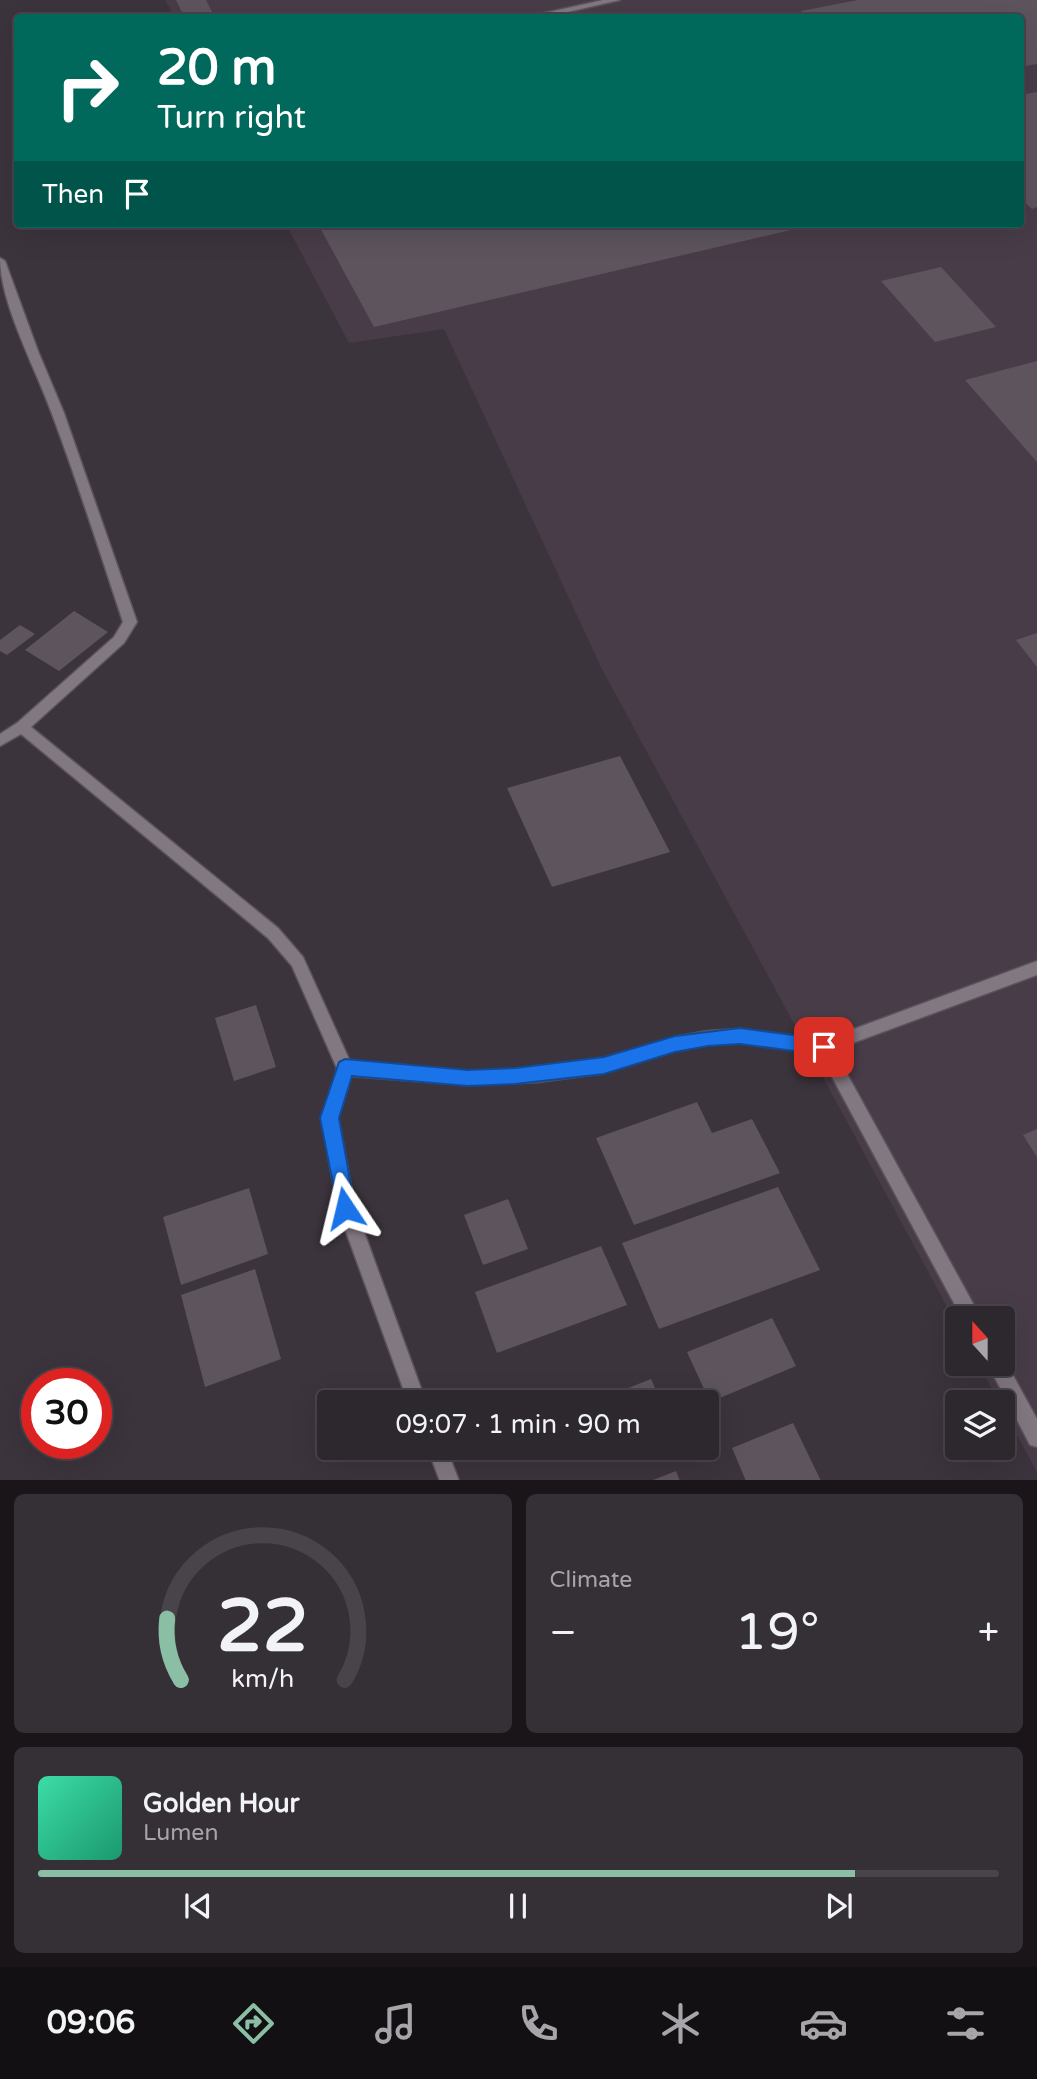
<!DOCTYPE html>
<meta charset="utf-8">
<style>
:root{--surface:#2d272e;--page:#352f36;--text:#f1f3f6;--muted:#a7a5aa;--line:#48444a;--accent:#8abfa5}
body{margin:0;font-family:"Varela Round",sans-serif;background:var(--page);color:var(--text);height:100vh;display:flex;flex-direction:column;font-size:26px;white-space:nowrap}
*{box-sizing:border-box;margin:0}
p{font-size:23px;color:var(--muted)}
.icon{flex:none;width:38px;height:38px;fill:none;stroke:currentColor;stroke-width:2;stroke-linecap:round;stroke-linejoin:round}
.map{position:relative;height:1480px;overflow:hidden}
.side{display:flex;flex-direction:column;gap:14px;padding:14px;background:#191519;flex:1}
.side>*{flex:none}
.guide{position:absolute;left:14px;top:14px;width:1010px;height:214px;border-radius:7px;box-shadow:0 7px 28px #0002,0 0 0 2px var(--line);background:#00695c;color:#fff;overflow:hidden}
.needle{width:46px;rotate:339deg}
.tools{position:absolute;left:945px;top:1306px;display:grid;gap:14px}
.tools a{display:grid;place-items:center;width:70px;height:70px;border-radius:7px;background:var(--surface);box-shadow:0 7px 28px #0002,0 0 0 2px var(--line);font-size:35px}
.speed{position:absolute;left:21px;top:1368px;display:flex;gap:14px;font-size:35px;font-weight:700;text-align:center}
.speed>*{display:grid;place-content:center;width:91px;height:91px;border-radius:50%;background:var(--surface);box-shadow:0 7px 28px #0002,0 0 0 2px var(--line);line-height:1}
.speed .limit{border:10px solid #d22;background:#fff;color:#111}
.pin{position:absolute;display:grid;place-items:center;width:60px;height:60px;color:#fff;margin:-30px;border-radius:14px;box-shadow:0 4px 10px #0006}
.me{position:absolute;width:77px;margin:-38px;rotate:350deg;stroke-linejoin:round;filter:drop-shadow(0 0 5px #0008)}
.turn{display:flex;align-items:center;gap:24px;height:147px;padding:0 28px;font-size:32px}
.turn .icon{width:91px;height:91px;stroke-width:2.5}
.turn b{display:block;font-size:49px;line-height:60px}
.then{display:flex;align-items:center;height:66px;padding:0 28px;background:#0003;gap:14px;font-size:26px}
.big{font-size:52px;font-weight:600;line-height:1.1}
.side .tile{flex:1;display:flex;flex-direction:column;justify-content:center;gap:10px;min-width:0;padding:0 24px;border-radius:10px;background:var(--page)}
.side .dial{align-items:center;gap:0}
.dial svg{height:182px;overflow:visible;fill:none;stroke:var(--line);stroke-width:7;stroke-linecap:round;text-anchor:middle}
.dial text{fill:var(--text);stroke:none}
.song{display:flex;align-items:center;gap:21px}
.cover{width:84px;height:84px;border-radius:10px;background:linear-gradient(135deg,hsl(160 70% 55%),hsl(160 70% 35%))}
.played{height:7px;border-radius:4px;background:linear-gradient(90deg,var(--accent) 85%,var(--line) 85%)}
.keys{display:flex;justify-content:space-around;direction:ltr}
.heat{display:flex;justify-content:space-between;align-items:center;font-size:38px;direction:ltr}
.side .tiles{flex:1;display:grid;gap:14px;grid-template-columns:1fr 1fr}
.tile:last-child{grid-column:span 2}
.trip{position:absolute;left:317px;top:1390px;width:402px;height:70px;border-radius:7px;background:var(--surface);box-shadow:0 7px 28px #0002,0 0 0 2px var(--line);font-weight:600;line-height:70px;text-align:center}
.dock{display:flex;height:112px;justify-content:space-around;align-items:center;background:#121012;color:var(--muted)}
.dock .icon{width:49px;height:49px}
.dock .current{color:var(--accent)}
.dock b{font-size:32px;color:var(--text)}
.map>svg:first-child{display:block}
.built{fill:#493c49}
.building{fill:#5d545d}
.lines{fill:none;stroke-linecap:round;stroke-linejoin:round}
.lane-casing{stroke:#5a535a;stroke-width:3}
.street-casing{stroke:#5a535a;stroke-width:3}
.lane{fill:#827882;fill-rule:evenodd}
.street{fill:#827882;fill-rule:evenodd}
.route{fill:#1a73e8;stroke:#114b97;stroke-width:2}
</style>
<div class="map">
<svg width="1037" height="1481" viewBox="0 0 1037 1481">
<rect width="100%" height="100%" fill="#3c343d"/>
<path class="built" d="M165,0H1037V1472L1003,1409V1402H999L978,1363H1003V1318H957V1325L601,667L444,329L349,343L286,224H1020V18H175Z"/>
<g class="building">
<path d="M176,0H206L215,18H185Z"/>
<path d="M858,0H1037V64L1020,67V18H807L801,11Z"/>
<path d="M1037,92V207L1032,209L1020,198V95Z"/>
<path d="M318,224H812V225L374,327Z"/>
<path d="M941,267L996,327L935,342L881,281Z"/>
<path d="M1037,361V462L965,380Z"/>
<path d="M74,611L108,632L59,671L25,650Z"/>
<path d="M20,625L35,634L7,655L0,651V640Z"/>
<path d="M1037,633V667L1016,640Z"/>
<path d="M620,756L670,852L552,887L507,788Z"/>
<path d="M256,1005L276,1067L234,1081L215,1018Z"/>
<path d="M697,1102L712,1133L752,1119L780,1173L634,1225L596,1138Z"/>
<path d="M1037,1129V1157L1023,1135Z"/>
<path d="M778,1187L820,1270L659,1329L622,1243Z"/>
<path d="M249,1188L268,1254L181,1285L163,1217Z"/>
<path d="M508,1199L528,1249L483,1265L464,1215Z"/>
<path d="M601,1246L627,1305L497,1353L475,1292Z"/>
<path d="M255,1269L281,1359L205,1387L181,1295Z"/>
<path d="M772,1318L796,1366L710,1402L687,1352Z"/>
<path d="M651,1379L661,1402H593Z"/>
<path d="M793,1423L821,1481H746L732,1448Z"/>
<path d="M676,1471L680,1481H653V1480Z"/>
</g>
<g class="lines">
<g class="lane-casing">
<path id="lane" d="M0,258L5,261L38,351L64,413L137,622L124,643L31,727L278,928L303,957L353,1068L351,1073L345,1075L339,1073L292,966L268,938L21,734L0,746V734L17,723L114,637L123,622C100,553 78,483 52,414C36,369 0,304 0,258Z"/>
</g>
<g class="street-casing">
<g id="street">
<path d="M603,0H620L542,18H522Z"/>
<path d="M1037,961V975L834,1050L981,1318H962L819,1053L740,1043L708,1045L675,1051L604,1073L538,1082L468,1085L351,1076L338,1118L355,1207L426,1402H408L337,1207L322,1118L339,1063L345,1061L468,1071L538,1068L604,1059L675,1037L708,1031L740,1029L824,1040Z"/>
<path d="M1003,1357L1037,1419V1447L1030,1445L987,1363H1003Z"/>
<path d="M427,1447H446L459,1481H440Z"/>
</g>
</g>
<use href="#lane" class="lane"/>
<use href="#street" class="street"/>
</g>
<path class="route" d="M740,1028L824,1039L830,1041L833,1047L830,1052L824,1055L740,1044L708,1046L675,1052L604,1074L515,1084L468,1086L352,1076L339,1118L355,1208L352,1214L345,1217L339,1214L320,1118L339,1062L345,1059L468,1070L515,1068L604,1057L675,1036Z"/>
</svg>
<div class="tools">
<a><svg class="needle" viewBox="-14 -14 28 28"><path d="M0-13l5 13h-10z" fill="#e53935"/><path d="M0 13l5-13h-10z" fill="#a7a5aa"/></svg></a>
<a><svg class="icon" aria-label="layers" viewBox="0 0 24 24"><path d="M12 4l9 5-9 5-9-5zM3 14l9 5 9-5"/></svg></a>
</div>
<div class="speed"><div class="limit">30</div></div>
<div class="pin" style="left:824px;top:1047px;background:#d93025"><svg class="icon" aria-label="arrive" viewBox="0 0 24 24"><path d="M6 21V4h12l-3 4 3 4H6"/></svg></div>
<svg class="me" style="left:345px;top:1208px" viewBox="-20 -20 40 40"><path d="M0-17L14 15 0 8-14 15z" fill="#1a73e8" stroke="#fff" stroke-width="4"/></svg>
<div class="trip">09:07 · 1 min · 90 m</div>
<div class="guide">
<div class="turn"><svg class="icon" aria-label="right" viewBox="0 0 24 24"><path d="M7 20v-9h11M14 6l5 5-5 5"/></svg><div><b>20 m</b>Turn right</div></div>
<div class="then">Then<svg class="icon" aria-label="arrive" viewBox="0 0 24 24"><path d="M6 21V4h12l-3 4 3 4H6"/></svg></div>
</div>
</div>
<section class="side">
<div class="tiles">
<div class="tile dial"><svg viewBox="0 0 100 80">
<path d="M14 69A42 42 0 1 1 86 69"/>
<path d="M14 69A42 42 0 0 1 8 42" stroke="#8abfa5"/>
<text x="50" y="56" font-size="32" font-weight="700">22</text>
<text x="50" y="72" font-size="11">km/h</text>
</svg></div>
<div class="tile"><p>Climate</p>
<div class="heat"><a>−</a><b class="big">19°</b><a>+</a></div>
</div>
<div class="tile">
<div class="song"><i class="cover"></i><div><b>Golden Hour</b><p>Lumen</p></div></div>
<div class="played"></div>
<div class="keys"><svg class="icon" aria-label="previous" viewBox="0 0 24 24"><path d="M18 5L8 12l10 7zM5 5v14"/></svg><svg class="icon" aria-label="pause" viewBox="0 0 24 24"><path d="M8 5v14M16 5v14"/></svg><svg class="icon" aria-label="next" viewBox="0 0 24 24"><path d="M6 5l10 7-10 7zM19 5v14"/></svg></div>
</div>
</div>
</section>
<nav class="dock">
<b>09:06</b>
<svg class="icon current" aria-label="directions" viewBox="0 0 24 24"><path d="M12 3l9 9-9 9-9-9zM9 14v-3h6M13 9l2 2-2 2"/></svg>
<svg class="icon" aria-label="music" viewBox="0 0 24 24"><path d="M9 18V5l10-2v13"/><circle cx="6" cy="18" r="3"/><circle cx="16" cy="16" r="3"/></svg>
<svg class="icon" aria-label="phone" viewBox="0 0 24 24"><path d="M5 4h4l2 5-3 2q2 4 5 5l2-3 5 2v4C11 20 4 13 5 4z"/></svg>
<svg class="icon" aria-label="climate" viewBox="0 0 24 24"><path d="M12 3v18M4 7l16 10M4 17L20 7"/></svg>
<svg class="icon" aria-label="car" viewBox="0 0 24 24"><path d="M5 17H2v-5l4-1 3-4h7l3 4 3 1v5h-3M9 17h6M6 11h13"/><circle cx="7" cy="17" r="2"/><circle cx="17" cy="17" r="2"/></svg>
<svg class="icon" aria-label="filters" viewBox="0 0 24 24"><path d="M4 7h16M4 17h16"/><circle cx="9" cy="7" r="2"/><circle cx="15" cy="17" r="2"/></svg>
</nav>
